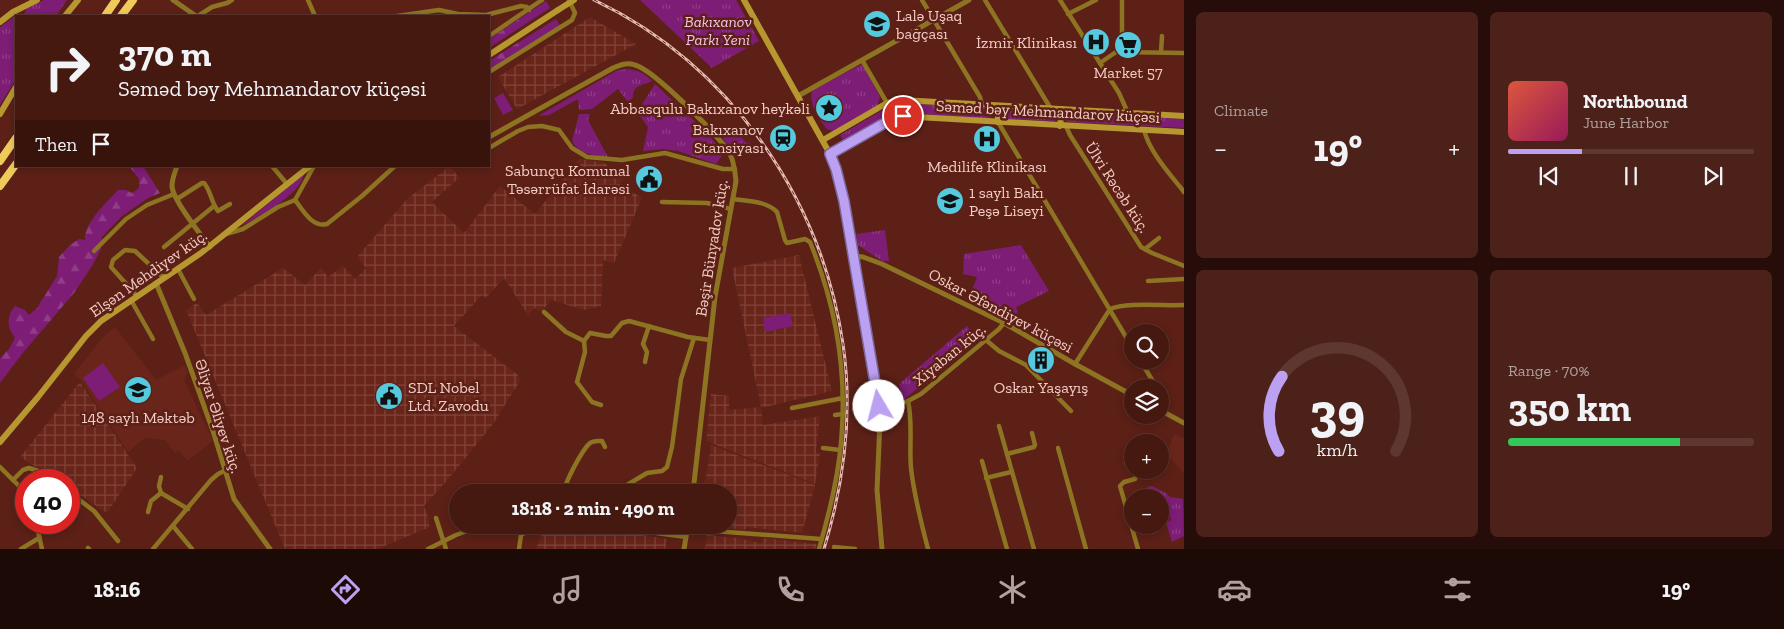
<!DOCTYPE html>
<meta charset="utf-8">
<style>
:root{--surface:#451810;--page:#4c2119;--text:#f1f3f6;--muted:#b0a09f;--line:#5d3730;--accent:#bca0f2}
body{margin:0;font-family:"Zilla Slab",serif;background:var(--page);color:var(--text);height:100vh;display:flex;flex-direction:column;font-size:19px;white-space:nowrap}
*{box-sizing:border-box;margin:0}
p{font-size:16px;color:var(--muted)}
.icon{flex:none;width:28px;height:28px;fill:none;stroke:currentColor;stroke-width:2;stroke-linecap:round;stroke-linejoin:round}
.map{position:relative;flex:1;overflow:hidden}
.details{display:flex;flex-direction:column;gap:12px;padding:12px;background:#260d09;width:600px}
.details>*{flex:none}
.guide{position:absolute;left:15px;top:15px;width:475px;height:152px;border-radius:0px;box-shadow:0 2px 8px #0003,0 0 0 1px var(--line);background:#451810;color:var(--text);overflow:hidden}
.controls{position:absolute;left:1124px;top:324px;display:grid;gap:10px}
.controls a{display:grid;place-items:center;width:45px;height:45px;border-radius:50%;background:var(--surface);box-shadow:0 2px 8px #0003,0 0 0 1px var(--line);font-size:25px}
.speed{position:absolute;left:15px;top:469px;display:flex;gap:10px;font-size:25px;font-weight:700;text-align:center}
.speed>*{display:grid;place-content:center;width:65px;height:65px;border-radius:50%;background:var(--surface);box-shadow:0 2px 8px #0003,0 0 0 1px var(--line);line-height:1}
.speed .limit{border:8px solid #d22;background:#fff;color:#111}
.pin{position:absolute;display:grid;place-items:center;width:42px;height:42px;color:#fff;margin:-21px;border:2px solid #fff;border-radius:50%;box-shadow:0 1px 5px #0007}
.me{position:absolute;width:55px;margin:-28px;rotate:352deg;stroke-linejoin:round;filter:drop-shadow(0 0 4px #0008)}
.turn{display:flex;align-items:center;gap:18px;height:105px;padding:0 20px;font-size:22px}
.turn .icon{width:65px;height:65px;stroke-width:2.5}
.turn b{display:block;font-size:35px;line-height:42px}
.then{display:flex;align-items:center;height:48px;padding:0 20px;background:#0003;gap:10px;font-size:19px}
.big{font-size:38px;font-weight:700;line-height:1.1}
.details .tile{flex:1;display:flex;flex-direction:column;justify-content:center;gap:8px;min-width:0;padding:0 18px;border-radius:8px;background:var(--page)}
.details .dial{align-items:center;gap:0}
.dial svg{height:130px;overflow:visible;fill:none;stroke:var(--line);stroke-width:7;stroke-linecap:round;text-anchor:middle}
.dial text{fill:var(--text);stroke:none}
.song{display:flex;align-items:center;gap:15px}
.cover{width:60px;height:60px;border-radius:8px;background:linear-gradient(135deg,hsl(10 70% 55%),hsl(330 70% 35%))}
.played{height:5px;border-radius:2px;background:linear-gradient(90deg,var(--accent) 30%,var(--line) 30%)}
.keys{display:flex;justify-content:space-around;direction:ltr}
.heat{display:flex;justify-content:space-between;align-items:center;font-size:28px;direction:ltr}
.charge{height:8px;border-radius:4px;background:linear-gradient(90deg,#34c759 70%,var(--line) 0)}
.details .tiles{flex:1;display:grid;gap:12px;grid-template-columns:repeat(2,1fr)}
.trip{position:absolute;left:449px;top:484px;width:288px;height:50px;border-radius:25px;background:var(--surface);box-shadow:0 2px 8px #0003,0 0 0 1px var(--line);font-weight:700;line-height:50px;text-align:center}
.tabs{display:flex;height:80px;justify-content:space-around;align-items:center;background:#1c0a06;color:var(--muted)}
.tabs .icon{width:35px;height:35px}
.tabs .on{color:var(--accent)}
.tabs b{font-size:22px;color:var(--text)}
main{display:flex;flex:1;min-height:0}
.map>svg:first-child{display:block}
.built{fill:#69251a}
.industrial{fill:url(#industrial-grid)}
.grass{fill:url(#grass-tufts)}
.forest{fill:url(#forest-firs)}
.pitch{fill:#7d1d75}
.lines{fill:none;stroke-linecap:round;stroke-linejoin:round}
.minor{stroke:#8c7423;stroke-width:4.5}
.tertiary{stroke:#8c7423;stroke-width:5}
.secondary{stroke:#b69730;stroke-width:6}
.motorway{stroke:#eecb5b;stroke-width:8}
.rail-casing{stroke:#e3b9b2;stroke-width:3}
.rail{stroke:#5c2016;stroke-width:1;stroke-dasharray:4;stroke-linecap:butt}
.secondary-bridge{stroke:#b69730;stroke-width:6}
.route-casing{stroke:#7a689d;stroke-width:12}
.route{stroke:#bca0f2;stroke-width:9}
.labels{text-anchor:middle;stroke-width:5;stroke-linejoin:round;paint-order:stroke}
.poi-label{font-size:16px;fill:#f3ccc5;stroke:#5c2016;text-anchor:end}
.park-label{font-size:16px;font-style:italic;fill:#f4c2ec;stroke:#5c2016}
.street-label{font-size:16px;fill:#f3ccc5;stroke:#5c2016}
</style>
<main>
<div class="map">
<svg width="1184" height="549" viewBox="0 0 1184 549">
<defs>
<pattern id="industrial-grid" width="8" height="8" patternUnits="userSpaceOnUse" patternTransform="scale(1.25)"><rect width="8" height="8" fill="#69251a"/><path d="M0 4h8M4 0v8" fill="none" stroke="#7f433a"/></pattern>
<pattern id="grass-tufts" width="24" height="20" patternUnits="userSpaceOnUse" patternTransform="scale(1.25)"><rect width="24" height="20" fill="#7d1d75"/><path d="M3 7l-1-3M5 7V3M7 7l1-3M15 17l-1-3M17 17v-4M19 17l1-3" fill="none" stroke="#903d87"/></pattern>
<pattern id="forest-firs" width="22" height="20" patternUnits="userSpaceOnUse" patternTransform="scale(1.25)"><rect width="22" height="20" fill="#7d1d75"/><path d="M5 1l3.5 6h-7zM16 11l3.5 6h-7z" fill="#903d87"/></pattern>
</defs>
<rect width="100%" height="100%" fill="#5c2016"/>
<g class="built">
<path d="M115,327L156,380L185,365L188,372L184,380L213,441L187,461L179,450L175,453L165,440L145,438L128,452L80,379L74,374L104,336Z"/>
<path d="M1174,434L1184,438V473L1166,454Z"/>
</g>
<g class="industrial">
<path d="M590,17L636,44L517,109L498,77Z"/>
<path d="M579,159L603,162L623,178L620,184L642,198L614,263L603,260L601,306L584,310L551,300L541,312L535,308L528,315L504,278L486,298L482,295L454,326L518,375L520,381L493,424L450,477L424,506L429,519L428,522L430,527L377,549H285L186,310L197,303L206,315L283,268L305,285L321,268L328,277L343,266L355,279L366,268L357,257L407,199L450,166L459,178L432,202L464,233L500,186L535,214Z"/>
<path d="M799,255L832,391L761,408L763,425L820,416L816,452L820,453L815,484L706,441L711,394L729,396V410L761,407L732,268Z"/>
<path d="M80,382L137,468L107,513L69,488V480H56L20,457Z"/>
<path d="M711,445L815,485L802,533L746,527L745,530L700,525H728V492H704Z"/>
<path d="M545,525H582L667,539L665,549H536Z"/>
<path d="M707,535L736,538L761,543L764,538L817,544L815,549H705Z"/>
</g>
<g class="grass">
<path d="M44,0H67L56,16H23L27,8Z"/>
<path d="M640,0H736L759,41L712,68Z"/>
<path d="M15,16L16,19V79L0,105V27Z"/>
<path d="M862,64L880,97L877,106L833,131L827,129C820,121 808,102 812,91Z"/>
<path d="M625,69C636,69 645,73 652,81C643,86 633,84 633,97L628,102L618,89L592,109L579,110L578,99L549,115L538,116L616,71Z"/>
<path d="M655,84L709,135L723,154L716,164L678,151L663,149L643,151L648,127L637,112Z"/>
<path d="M899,103L988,108L991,111V117L987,119L900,112L892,115L844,142L840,135L888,107Z"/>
<path d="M1001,110L1055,112L1058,114V119L1054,121L1001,119Z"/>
<path d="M1068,113L1184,119V128L1068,122L1065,120V115Z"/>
<path d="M579,114H590L588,120L608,157C593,155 580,155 572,141Z"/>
<path d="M743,128L745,131L740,135L746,143L749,142L752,146L736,158L722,137L730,131L733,136Z"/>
<path d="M885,230L889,261H882L858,245L856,234Z"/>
<path d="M1021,245L1049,291L1016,307L1018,312L1011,319L969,298L977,277L963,274L964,254Z"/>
<path d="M967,326L979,339L903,400L899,384Z"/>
<path d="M1152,486L1166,493L1170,497L1183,499L1184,536L1172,542L1166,522L1171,520L1164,498L1157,497L1155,490L1149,492L1147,487Z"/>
</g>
<g class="forest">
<path d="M546,1L550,8L489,48V39Z"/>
<path d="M556,19L560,25L494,68L489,67V61Z"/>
<path d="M129,166H143L160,193L148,198L121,217L102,237L101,249L92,266L74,293L22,354L0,383V358L9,349L15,338C7,328 6,316 15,306L25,310L29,315L37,308L57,276L59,257L70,245L79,239L85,240C84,223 107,202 118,190H126L132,193L139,188V179Z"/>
<path d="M304,174C300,196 258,216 240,227Z"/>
</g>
<g class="pitch">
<path d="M503,93L513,110L503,115L494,98Z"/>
<path d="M790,313L793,326L765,332L763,318Z"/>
<path d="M103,363L120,387L99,401L83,378Z"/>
<path d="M1164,499L1169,519L1160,522V500Z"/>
</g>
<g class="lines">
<g class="minor">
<path d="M308,0L315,16"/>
<path d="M922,0L980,97L982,105"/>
<path d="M985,0L1051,109"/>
<path d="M1060,0L1119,93L1128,113"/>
<path d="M1068,14L1096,0"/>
<path d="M198,16L212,7L227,3L232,0"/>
<path d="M397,16L439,10L458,14L486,15L521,6L527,7L529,10"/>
<path d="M489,36L542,0"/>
<path d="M1122,52V0"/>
<path d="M1161,52L1162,36"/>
<path d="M862,60L887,103"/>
<path d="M1100,63L1116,52L1184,53"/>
<path d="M489,72L572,20L575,13L569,0"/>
<path d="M998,122L1132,347"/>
<path d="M1066,126L1070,135L1141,247L1152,253L1184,266"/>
<path d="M1144,130C1150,153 1170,174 1184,192"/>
<path d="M489,148L518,131L528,127L542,126L559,130L572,148L587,157L622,160L665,153L723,169H735"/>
<path d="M272,166L287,184"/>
<path d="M177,199L202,183H204C211,191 211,202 218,211L230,204"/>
<path d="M733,199C747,201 767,201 777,212L785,240L787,243L805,239L810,242C834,301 846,366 842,429C840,470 830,510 819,549"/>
<path d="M295,200C303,210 312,228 327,224L362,196L395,166"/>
<path d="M662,202L707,203L731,209"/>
<path d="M226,234L243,229L278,207L295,200L314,166"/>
<path d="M164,247L214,206"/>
<path d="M1145,249L1159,238"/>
<path d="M94,251L126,219L147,205L174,194"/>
<path d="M178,269L194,299"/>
<path d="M1148,281L1184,279"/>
<path d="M137,296L111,267L113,260L125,250L135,251L164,278"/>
<path d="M131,300L153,339"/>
<path d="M544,312L566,332L584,341"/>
<path d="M986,340L999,351L1026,365L1071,411"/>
<path d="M1140,360L1157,388"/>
<path d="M645,362L647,352L643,344L649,326"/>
<path d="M1075,364L1110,309C1126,302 1165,306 1184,305"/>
<path d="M1160,393L1162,398L1160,405"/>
<path d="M908,401C913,423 909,446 911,468C914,496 921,522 928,549"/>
<path d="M601,405L592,402L577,382L585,352L584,341L590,333L606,336H611L622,323L629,321L688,337L710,340"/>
<path d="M792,408L843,398"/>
<path d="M879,412L908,401L921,394L999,329L1004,323"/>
<path d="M835,415L843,414"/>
<path d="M999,426L1034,549"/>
<path d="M823,448L840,450"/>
<path d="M1058,448L1086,549"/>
<path d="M1007,454L1034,447L1035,445L1032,433"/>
<path d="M982,461L1007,549"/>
<path d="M1126,463L1132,469"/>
<path d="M0,467L19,486L26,497"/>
<path d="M1134,470L1137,473L1135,479L1124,482L1120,486L1138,549"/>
<path d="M161,477L159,486L161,493L188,509"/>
<path d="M986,478L1011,472"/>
<path d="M13,480L23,470L29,468L38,471L51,480"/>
<path d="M69,492L94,511L118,541"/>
<path d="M564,492C565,482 582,450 590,443C594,440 597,441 602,441L605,447"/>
<path d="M622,492L627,485L647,473L662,471L667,467L672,447L681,379L694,338"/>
<path d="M148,512L151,501L161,493"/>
<path d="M436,518L446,549"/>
<path d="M36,522L42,549"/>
<path d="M597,525L686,537"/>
<path d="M173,526L192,549"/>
<path d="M687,529L821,539"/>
<path d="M834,547L855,549"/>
<path d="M88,548L89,549"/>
<path d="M21,549L39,538"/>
<path d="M153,549L211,480L218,474L224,471"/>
<path d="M428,549L456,535L484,525"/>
<path d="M519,549L521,535L538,525"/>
</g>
<g class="tertiary">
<path d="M173,0L196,16"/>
<path d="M798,96L969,0"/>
<path d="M489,137L613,68C620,65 627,62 635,65C654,70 719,136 730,154C734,162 735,171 736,181L715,297L693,492"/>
<path d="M830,154L836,169L844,201L877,392L880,421L877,490L882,549"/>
<path d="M177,166C175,172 172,179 172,186C172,199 201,235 210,247"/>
<path d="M854,256L863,257L882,264L1004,323L1075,364L1132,395"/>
<path d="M156,283L185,353L213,431L234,499L270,549"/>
<path d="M1160,410L1184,423"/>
<path d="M684,549L688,525"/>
</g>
<g class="secondary">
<path d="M744,0L830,154L890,120L899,116L1184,132"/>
<path d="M65,16L78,0"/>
<path d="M0,22L13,12L37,0"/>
<path d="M489,55L558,10"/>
<path d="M0,114L16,87"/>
<path d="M998,122V106"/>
<path d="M1060,126L1062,109"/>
<path d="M823,140L887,103L901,100L1184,116"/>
<path d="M0,442L38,397L86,336L101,321L201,253L310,166"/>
</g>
<g class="motorway">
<path d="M105,16L116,0"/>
<path d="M121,16L133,0"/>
<path d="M0,161L16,138"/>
<path d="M0,186L16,164"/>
</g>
<g class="rail-casing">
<path id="rail" d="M594,0C729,64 821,197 843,344C853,412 844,483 824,549"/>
</g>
<use href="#rail" class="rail"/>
<path class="secondary-bridge" d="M558,10L574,0"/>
</g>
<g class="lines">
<g class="route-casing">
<path id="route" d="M879,406L844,201L836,169L830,154L890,120L903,116"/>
</g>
<use href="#route" class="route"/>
</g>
<defs>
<g id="school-disc" transform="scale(1.4375)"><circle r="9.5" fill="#55cadf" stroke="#5c2016"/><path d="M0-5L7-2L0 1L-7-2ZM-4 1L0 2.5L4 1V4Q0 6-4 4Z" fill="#111"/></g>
<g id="hospital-disc" transform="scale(1.4375)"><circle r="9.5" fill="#55cadf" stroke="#5c2016"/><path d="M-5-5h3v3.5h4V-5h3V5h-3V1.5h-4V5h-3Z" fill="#111"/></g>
<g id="supermarket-disc" transform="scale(1.4375)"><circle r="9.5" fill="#55cadf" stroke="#5c2016"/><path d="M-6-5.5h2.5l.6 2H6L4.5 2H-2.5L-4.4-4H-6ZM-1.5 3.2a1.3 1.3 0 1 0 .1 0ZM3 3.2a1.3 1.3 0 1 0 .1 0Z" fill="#111"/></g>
<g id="sight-disc" transform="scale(1.4375)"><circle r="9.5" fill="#55cadf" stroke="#5c2016"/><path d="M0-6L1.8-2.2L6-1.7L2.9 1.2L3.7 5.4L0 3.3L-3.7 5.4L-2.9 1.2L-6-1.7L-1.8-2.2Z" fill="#111"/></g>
<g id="station-disc" transform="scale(1.4375)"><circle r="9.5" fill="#55cadf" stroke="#5c2016"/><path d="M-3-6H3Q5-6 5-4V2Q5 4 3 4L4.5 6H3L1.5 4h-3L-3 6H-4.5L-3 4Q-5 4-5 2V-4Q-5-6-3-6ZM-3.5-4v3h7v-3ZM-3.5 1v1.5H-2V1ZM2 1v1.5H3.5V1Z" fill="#111"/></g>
<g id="civic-disc" transform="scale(1.4375)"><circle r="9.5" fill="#55cadf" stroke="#5c2016"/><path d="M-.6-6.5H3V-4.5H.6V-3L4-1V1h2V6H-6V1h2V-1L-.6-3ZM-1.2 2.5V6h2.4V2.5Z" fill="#111"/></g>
<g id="university-disc" transform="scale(1.4375)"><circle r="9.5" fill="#55cadf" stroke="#5c2016"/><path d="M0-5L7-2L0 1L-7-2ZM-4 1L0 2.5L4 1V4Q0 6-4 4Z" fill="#111"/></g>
<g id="building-disc" transform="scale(1.4375)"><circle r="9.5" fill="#55cadf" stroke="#5c2016"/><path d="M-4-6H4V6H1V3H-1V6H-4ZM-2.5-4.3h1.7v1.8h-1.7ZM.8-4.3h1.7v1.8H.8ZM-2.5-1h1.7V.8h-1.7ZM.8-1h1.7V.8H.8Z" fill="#111"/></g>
</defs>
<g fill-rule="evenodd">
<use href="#school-disc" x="877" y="24"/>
<use href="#hospital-disc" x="1096" y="42"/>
<use href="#supermarket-disc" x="1128" y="45"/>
<use href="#sight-disc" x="829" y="108"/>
<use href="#station-disc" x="783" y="138"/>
<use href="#hospital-disc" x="987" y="139"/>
<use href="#civic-disc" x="649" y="179"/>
<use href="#university-disc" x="950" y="201"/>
<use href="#building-disc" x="1041" y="360"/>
<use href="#school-disc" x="138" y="390"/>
<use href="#civic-disc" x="389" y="396"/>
</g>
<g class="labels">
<g class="poi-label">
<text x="896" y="21" text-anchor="start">Lalə Uşaq<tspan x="896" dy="18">bağçası</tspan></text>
<text x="1077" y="48">İzmir Klinikası</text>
<text x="1128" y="78" text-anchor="middle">Market 57</text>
<text x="810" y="114">Abbasqulu Bakıxanov heykəli</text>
<text x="764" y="135">Bakıxanov<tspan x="764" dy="18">Stansiyası</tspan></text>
<text x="987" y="172" text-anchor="middle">Medilife Klinikası</text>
<text x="630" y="176">Sabunçu Komunal<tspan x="630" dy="18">Təsərrüfat İdarəsi</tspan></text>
<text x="969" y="198" text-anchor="start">1 saylı Bakı<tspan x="969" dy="18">Peşə Liseyi</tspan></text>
<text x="408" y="393" text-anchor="start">SDL Nobel<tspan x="408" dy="18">Ltd. Zavodu</tspan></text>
<text x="1041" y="393" text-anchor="middle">Oskar Yaşayış</text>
<text x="138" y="423" text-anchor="middle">148 saylı Məktəb</text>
</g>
<g class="park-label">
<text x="718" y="27">Bakıxanov<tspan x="718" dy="18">Parkı Yeni</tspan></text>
</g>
<g class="street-label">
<text transform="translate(1048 111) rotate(3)" y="6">Səməd bəy Mehmandarov küçəsi</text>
<text transform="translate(1118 187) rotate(57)" y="6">Ülvi Rəcəb küç.</text>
<text transform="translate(711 248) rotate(-81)" y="6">Bəşir Bünyadov küç.</text>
<text transform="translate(148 273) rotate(-35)" y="6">Elşən Mehdiyev küç.</text>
<text transform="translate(1001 310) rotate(28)" y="6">Oskar Əfəndiyev küçəsi</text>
<text transform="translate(949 354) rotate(-39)" y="6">Xiyaban küç.</text>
<text transform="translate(219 416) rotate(72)" y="6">Əliyar Əliyev küç.</text>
</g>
</g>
</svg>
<div class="controls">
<a><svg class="icon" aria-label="search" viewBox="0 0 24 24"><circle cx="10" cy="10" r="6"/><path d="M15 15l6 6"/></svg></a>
<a><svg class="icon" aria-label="layers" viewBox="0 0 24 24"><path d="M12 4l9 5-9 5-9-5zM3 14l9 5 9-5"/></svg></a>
<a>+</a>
<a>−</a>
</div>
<div class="speed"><div class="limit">40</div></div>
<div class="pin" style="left:903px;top:116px;background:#d93025"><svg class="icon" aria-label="arrive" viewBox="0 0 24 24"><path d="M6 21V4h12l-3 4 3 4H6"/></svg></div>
<svg class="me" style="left:879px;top:406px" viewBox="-20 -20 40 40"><circle r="19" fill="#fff"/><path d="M0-13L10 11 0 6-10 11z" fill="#bca0f2"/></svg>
<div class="trip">18:18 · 2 min · 490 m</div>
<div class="guide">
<div class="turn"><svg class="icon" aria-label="right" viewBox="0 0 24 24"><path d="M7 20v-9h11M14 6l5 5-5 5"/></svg><div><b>370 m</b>Səməd bəy Mehmandarov küçəsi</div></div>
<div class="then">Then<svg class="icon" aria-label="arrive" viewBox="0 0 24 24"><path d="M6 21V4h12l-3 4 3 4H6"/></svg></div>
</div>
</div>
<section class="details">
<div class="tiles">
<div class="tile"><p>Climate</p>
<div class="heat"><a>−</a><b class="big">19°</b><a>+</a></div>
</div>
<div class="tile">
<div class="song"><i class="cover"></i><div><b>Northbound</b><p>June Harbor</p></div></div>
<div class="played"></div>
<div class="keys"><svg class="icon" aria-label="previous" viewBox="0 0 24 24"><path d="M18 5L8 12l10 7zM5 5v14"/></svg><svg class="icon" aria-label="pause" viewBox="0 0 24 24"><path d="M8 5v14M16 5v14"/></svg><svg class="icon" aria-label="next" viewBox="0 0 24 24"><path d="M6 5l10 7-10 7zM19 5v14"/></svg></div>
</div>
<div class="tile dial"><svg viewBox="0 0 100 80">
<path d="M14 69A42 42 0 1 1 86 69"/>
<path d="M14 69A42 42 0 0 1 16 23" stroke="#bca0f2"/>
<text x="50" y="56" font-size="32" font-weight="700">39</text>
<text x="50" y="72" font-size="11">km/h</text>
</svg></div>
<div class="tile"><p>Range · 70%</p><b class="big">350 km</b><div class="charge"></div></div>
</div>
</section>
</main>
<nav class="tabs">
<b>18:16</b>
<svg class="icon on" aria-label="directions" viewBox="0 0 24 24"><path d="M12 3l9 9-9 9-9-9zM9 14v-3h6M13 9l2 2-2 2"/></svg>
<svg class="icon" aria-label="music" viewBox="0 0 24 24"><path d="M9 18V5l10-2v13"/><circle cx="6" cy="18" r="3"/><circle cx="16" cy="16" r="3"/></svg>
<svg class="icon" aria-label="phone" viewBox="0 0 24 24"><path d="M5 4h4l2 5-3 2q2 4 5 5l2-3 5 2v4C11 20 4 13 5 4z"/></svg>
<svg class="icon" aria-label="climate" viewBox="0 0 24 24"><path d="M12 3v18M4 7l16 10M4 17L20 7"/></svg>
<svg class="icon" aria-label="car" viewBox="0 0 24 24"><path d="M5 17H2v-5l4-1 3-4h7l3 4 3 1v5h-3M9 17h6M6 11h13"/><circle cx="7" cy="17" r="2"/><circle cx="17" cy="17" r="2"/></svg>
<svg class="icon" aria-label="filters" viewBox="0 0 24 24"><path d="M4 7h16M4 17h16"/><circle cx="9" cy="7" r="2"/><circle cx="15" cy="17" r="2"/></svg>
<b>19°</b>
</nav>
